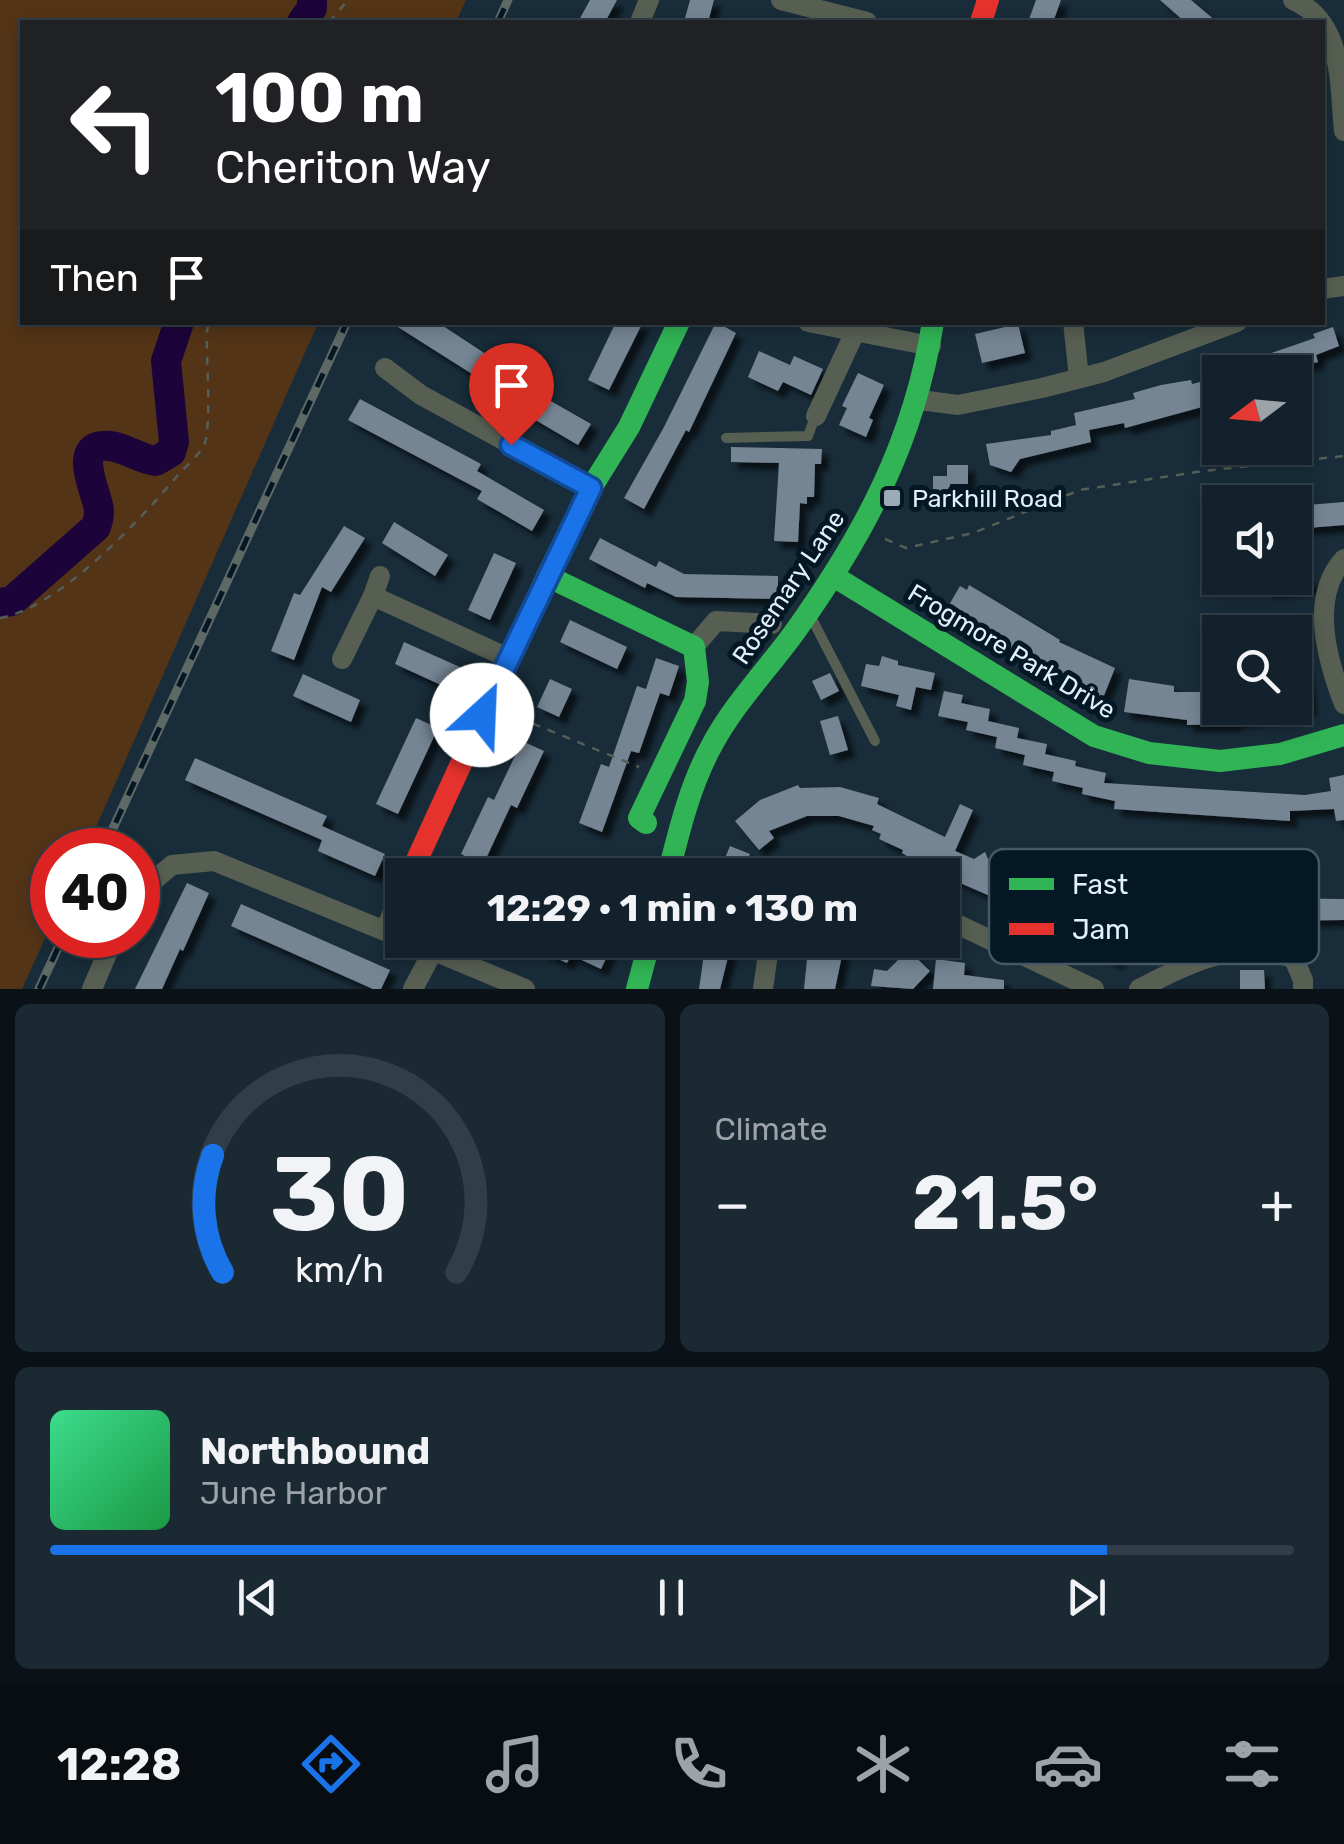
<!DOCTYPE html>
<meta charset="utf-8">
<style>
:root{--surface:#12212b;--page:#1b2933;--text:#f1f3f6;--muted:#9ca3a9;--line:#313e47;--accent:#1a73e8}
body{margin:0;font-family:Rubik,sans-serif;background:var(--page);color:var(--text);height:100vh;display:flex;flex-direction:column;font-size:38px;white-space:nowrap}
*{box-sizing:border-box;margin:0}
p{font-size:32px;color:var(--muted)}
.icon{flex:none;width:55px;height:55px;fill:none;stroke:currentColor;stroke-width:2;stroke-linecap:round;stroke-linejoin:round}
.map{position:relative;height:989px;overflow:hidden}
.details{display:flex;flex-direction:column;gap:15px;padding:15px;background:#0a1218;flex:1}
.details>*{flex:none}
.banner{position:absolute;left:20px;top:20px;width:1305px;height:305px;border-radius:0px;box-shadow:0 5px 15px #0003,0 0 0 2px var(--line);background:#202124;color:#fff;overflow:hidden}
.needle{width:65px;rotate:254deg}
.controls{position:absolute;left:1202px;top:355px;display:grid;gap:20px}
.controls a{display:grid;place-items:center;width:110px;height:110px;border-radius:0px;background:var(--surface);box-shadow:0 5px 15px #0003,0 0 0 2px var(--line);font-size:50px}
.speed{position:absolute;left:30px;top:828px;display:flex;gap:20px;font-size:50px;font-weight:700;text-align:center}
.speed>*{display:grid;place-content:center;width:130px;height:130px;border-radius:50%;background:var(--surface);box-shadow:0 5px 15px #0003,0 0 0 2px var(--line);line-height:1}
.speed .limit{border:15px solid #d22;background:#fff;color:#111}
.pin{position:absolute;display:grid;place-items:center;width:85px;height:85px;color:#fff;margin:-102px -42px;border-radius:50% 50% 50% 0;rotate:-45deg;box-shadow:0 0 10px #0007}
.pin .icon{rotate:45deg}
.me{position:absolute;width:110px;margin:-55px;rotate:25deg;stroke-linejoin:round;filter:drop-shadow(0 0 8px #0008)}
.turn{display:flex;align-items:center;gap:35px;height:210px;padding:0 30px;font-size:45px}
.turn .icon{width:130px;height:130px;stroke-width:2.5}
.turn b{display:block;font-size:70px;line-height:85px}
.then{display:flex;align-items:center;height:95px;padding:0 30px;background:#0003;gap:20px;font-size:38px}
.big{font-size:75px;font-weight:700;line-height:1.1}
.details .widget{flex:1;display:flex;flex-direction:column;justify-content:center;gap:15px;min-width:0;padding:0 35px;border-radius:15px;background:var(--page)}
.details .dial{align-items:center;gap:0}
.dial svg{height:260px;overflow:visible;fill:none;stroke:var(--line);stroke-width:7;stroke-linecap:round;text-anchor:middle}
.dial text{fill:var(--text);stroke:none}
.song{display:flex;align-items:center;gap:30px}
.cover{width:120px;height:120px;border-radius:15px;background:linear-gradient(135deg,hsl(150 70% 55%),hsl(140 70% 35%))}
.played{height:10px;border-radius:5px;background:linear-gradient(90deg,var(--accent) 85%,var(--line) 85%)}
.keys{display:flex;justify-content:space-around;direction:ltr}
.heat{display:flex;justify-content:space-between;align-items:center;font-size:55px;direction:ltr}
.details .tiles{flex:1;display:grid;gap:15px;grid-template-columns:1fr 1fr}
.widget:last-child{grid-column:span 2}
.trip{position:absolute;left:385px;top:858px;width:575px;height:100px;border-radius:0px;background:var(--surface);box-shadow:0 5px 15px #0003,0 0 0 2px var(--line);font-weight:700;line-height:100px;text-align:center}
.tabs{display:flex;height:160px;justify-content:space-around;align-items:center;background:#070d11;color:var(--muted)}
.tabs .icon{width:70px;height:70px}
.tabs .active{color:var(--accent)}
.tabs b{font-size:45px;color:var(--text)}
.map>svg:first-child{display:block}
.green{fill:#533417}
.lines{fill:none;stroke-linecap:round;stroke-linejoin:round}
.river{stroke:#1c043a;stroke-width:30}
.building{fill:#758594;filter:url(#shadow)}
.path{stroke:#555e58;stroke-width:2.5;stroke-dasharray:8 8;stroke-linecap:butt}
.lane{stroke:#575e52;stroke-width:10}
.street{stroke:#575e52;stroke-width:20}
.fast{stroke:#30b455;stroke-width:22}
.jam{stroke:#e5322d;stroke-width:22}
.rail-casing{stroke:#5e6865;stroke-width:9}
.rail{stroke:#041724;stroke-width:5;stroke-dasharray:15;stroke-linecap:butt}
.route-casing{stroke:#114b97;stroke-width:25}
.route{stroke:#1a73e8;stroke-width:18}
.poi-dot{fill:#9babb7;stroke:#041724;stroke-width:4}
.labels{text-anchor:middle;stroke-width:10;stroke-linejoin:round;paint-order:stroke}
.poi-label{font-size:25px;fill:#e1f0fb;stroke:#041724;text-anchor:start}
.street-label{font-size:25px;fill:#e1f0fb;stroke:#041724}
.key{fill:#041724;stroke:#465864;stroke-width:2.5}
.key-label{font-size:28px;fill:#e1f0fb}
</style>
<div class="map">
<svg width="1344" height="989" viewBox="0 0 1344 989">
<defs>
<filter id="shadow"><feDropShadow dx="7" dy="7" stdDeviation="2.5" flood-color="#0009"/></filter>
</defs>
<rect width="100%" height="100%" fill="#182c39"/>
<path class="green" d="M0,0H466L456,22H22V322L318,323L86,850H52V923L22,989H0Z"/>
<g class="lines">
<g class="river">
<path d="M302,22L312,8V0"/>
<path d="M0,603L12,601L96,527C98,521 99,518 99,511C99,496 68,441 110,446C126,448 140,459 156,461L171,452L174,442L166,361L179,322"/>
</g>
</g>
<g class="building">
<path d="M590,0H617L605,22H578Z"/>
<path d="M690,0H714L708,22H684Z"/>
<path d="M1036,0H1061L1053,22H1028Z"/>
<path d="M1160,0H1191L1217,22H1185Z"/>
<path d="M390,322H437L524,379L521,384L591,424L578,445L510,405L513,400Z"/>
<path d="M616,322H643L609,390L588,380Z"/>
<path d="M716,322L736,333L689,432L686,430L644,509L624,498L664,427Z"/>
<path d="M1018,324L1025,353L982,363L975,334Z"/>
<path d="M1333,327L1339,346L1316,355L1318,362L1277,372H1258L1254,359L1315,338L1313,334Z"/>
<path d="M759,351L790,365L794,356L823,369L811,395L783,382L778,391L748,377Z"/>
<path d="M858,373L884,385L869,418L873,420L866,437L839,425L847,408L842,406Z"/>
<path d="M1216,378L1220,415L1206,419L1202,407L1125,428L1124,423L1089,430L1091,442L1020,459L1011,472L990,465L986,444L1051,435V431L1076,425L1074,413L1135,399L1133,393L1161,385L1191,380L1192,384Z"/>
<path d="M360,399L481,464L477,471L544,510L532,531L477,499L482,491L348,420Z"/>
<path d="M731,447L822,449L821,464H815L814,497H807V504L800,503L798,542L774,541L779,463L731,462Z"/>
<path d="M947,465H968V484H950V501H933V476H947Z"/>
<path d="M1344,502V525L1295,529V506Z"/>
<path d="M394,522L448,555L435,576L382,543Z"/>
<path d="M344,526L365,538L331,592L322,587L294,660L271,651L294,593L300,595Z"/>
<path d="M600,538L656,567L659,561L684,574L778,576V599L676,597L647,583L645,588L589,559Z"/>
<path d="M494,553L516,563L490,620L468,610Z"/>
<path d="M1265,578H1311L1312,588L1266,591Z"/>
<path d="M969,585L1060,640L1059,642L1115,668L1103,698L1062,679L952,614L955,608L949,605L960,586L967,590Z"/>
<path d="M570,620L627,647L617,669L560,642Z"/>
<path d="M404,642L462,668L452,690L395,664Z"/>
<path d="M1295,655H1304L1310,709L1295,710Z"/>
<path d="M882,656L898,661V665L935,673L931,690L916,687L911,710L896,706L899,695L861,686L866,664L879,666Z"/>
<path d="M656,658L679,666L669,696L660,693L639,753L631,751L602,832L579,823L601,764L609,767L637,686L646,689Z"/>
<path d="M830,673L839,691L821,700L812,681Z"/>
<path d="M303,674L360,700L351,722L293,696Z"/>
<path d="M550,679L572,689L559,717L537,707Z"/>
<path d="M1129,679L1174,686V692H1220V708H1275V718L1236,721V724L1187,725V720L1124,712Z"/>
<path d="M944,691L963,695L961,703L990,709L988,721L1019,728L1017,738L1047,744L1045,754L1076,761L1075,766L1106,773L1104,783L1305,795L1331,791L1329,778L1344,775V820L1336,821L1334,809L1290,811V821L1114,809L1115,801L1082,794L1083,788L1052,781L1054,772L1023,765L1025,755L995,748L997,737L966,730L968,722L938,716Z"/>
<path d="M838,716L848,750L830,755L820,721Z"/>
<path d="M416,718L438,728L398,814L376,804Z"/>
<path d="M522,741L544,751L517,808L511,805L483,865L461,854L488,797L494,800Z"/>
<path d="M195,758L327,816L322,826L385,854L375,876L318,851L322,840L185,780Z"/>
<path d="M798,785L800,788L840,787L879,798L877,804L945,837L960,804L973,810L955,851L974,859L985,852L991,866L1009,874L1012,868L1037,880L1036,882L1069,898L1066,903L1129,939L1116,963L1060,935L1061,933L996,903L997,899L930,870L902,853L903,850L879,839L881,834L872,830L874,826L839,816H807L769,831L774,838L759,850L735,821L760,800Z"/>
<path d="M730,846L750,854L742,873L722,865Z"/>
<path d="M187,883L209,893L183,951L180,949L162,989H135Z"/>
<path d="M1178,897L1344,899V920L1178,922Z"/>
<path d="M241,904L390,970L381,989H373L231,926Z"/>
<path d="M517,940H598L612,946L601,969L571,955L567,963Z"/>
<path d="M706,940L732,941L720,989H699Z"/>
<path d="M809,940L845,941L835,989H804Z"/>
<path d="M908,950L930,971L913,989L871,986L874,969L887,971Z"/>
<path d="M936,959L965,963L964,975L1004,980V989H933Z"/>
<path d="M1240,970H1264L1265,989H1240Z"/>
</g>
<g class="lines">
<g class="path">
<path d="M329,22L348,0"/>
<path d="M885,539L906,548L973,533L1080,490L1203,471L1344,456"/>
<path d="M0,618C59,608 140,520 178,475C187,465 204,451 206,439C211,407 206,363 207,330L210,322"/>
<path d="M516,699L524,720L639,767"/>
<path d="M502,728L522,721"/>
</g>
<g class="lane">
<path d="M726,438L808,436L815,417"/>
<path d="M811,617L875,741"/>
</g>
<g class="street">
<path d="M781,0L867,22"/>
<path d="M1293,0C1344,22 1339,83 1344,131"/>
<path d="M640,22L649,0"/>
<path d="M1322,289L1344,286"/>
<path d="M808,322L931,346"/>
<path d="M1073,322L1079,378"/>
<path d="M385,368L421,395L591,488"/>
<path d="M920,400L958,405L1042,388L1104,372L1237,322"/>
<path d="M816,416L855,332"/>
<path d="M1344,559C1309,597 1327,660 1344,704"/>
<path d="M373,596L380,576"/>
<path d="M694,647L716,621L772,624"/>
<path d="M342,659L373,596L508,658"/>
<path d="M805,875L842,870L853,875"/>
<path d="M138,894L172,865L214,861L402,938"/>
<path d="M942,917L1094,989"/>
<path d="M385,930L402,891"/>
<path d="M408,940L525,989"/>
<path d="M92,989L115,935"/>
<path d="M413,989L433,951"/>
<path d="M763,989L770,940"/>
<path d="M1139,989C1186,965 1242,935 1294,959L1303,980V989"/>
</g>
<g class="fast">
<path d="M549,572L591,488L629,427L679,322"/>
<path d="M547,576L694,647L698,682L695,701L639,818L646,823"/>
<path d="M835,577L1094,736L1149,753L1220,761L1280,754L1344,735"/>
<path d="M668,875C679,831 690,785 712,745C734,704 767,670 794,633C864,535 914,442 933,322"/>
<path d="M637,989L650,940"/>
</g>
<g class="jam">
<path d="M981,22L988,0"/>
<path d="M410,875L549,572"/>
</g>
<g class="rail-casing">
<g id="rail">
<path d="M498,22L508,0"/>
<path d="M103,850L347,322"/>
<path d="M39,989L64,935"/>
</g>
</g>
<use href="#rail" class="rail"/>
</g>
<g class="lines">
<g class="route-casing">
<path id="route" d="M482,715L591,488L511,445"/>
</g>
<use href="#route" class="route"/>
</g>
<rect class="poi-dot" x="882" y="488" width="20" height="20" rx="5"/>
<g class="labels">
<g class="poi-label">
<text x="912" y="507">Parkhill Road</text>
</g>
<g class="street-label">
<text transform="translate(788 587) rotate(-56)" y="9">Rosemary Lane</text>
<text transform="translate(1012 651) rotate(31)" y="9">Frogmore Park Drive</text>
</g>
</g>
<rect x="989" y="849" width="330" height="115" rx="15" class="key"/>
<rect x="1009" y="878" width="45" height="12" fill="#30b455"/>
<rect x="1009" y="923" width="45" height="12" fill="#e5322d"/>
<g class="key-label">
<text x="1072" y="894">Fast</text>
<text x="1072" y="939">Jam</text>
</g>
</svg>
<div class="controls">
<a><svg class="needle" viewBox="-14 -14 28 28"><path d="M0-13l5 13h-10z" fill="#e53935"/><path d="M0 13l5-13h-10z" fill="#9ca3a9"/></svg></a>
<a><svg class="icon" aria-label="sound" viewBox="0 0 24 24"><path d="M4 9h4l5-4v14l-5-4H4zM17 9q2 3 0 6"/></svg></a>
<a><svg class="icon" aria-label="search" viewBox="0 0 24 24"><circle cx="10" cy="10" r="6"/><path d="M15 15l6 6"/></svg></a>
</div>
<div class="speed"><div class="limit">40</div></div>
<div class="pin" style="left:511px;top:445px;background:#d93025"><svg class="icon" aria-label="arrive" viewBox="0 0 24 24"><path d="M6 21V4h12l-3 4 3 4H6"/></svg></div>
<svg class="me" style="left:482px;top:715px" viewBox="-20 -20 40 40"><circle r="19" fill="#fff"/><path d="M0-13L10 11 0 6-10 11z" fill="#1a73e8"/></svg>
<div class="trip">12:29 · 1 min · 130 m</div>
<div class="banner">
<div class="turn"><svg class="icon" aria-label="left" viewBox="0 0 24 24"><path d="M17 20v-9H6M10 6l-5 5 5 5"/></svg><div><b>100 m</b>Cheriton Way</div></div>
<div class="then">Then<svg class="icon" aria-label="arrive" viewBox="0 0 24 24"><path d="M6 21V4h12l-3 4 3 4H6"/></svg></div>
</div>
</div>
<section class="details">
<div class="tiles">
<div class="widget dial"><svg viewBox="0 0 100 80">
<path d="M14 69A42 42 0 1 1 86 69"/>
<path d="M14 69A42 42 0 0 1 11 33" stroke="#1a73e8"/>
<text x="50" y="56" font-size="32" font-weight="700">30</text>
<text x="50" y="72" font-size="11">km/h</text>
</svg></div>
<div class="widget"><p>Climate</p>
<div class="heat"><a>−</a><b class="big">21.5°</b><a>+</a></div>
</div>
<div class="widget">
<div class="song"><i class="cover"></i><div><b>Northbound</b><p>June Harbor</p></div></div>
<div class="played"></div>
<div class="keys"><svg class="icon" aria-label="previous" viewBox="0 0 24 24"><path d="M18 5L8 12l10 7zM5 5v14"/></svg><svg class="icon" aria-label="pause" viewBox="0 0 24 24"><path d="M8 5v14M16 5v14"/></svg><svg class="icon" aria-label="next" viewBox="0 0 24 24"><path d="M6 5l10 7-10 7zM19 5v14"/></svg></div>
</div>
</div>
</section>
<nav class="tabs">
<b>12:28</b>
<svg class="icon active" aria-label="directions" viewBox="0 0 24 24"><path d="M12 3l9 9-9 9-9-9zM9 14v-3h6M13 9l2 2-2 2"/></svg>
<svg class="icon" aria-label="music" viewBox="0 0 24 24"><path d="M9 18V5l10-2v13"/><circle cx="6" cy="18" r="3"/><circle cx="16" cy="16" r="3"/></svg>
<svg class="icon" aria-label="phone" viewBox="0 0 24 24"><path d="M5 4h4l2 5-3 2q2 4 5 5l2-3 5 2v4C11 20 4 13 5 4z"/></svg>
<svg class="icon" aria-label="climate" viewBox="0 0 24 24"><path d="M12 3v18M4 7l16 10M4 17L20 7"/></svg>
<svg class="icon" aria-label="car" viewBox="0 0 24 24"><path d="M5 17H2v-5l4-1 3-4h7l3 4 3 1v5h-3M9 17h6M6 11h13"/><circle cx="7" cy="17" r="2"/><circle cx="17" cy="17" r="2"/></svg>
<svg class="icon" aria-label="filters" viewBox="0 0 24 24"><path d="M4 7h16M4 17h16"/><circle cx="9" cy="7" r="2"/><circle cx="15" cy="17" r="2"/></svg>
</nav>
